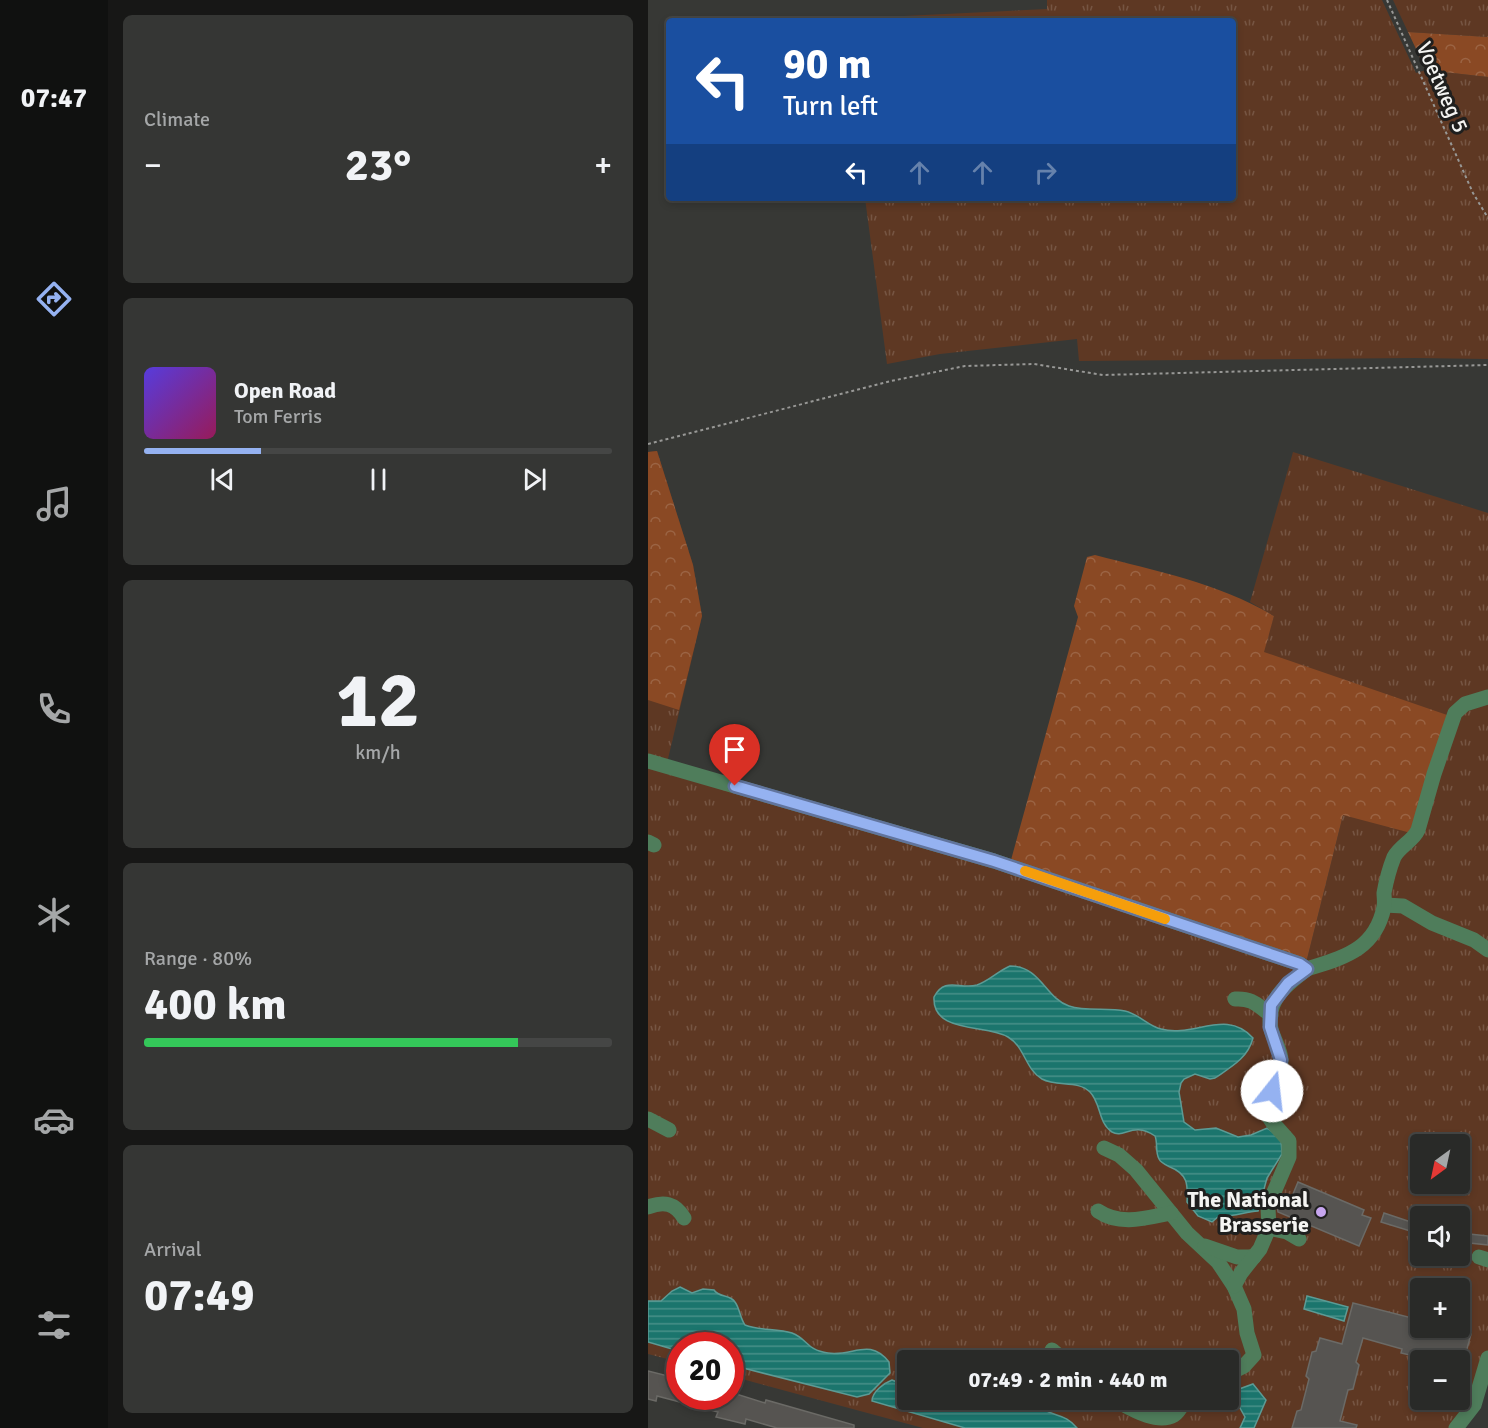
<!DOCTYPE html>
<meta charset="utf-8">
<style>
:root{--surface:#292a28;--page:#353634;--text:#f1f3f6;--muted:#a5a7a8;--line:#454645;--accent:#95b2f1}
body{margin:0;font-family:Signika,sans-serif;background:var(--page);color:var(--text);height:100vh;display:flex;flex-direction:column;font-size:22px;white-space:nowrap}
*{box-sizing:border-box;margin:0}
p{font-size:20px;color:var(--muted)}
.icon{flex:none;width:33px;height:33px;fill:none;stroke:currentColor;stroke-width:2;stroke-linecap:round;stroke-linejoin:round}
.map{position:relative;flex:1;overflow:hidden}
.sheet{display:flex;flex-direction:column;gap:15px;padding:15px;background:#171716;width:540px}
.sheet>*{flex:none}
.hud{position:absolute;left:18px;top:18px;width:570px;height:183px;border-radius:6px;box-shadow:0 3px 9px #0003,0 0 0 2px var(--line);background:#1a4fa0;color:#fff;overflow:hidden}
.needle{width:39px;rotate:213deg}
.tools{position:absolute;left:762px;top:1134px;display:grid;gap:12px}
.tools a{display:grid;place-items:center;width:60px;height:60px;border-radius:6px;background:var(--surface);box-shadow:0 3px 9px #0003,0 0 0 2px var(--line);font-size:30px}
.speed{position:absolute;left:18px;top:1332px;display:flex;gap:12px;font-size:30px;font-weight:700;text-align:center}
.speed>*{display:grid;place-content:center;width:78px;height:78px;border-radius:50%;background:var(--surface);box-shadow:0 3px 9px #0003,0 0 0 2px var(--line);line-height:1}
.speed .limit{border:9px solid #d22;background:#fff;color:#111}
.pin{position:absolute;display:grid;place-items:center;width:51px;height:51px;color:#fff;margin:-62px -26px;border-radius:50% 50% 50% 0;rotate:-45deg;box-shadow:0 0 6px #0007}
.pin .icon{rotate:45deg}
.me{position:absolute;width:66px;margin:-33px;rotate:16deg;stroke-linejoin:round;filter:drop-shadow(0 0 4px #0008)}
.turn{display:flex;align-items:center;gap:21px;height:126px;padding:0 18px;font-size:27px}
.turn .icon{width:78px;height:78px;stroke-width:2.5}
.turn b{display:block;font-size:42px;line-height:51px}
.lanes{display:flex;align-items:center;height:57px;padding:0 18px;background:#0003;justify-content:center;gap:30px;direction:ltr}
.lanes .off{opacity:.35}
.big{font-size:45px;font-weight:800;line-height:1.1}
.sheet .tile{flex:1;display:flex;flex-direction:column;justify-content:center;gap:9px;min-width:0;padding:0 21px;border-radius:9px;background:var(--page)}
.sheet .dial{align-items:center;gap:0}
.dial b{font-size:78px;line-height:1}
.song{display:flex;align-items:center;gap:18px}
.cover{width:72px;height:72px;border-radius:9px;background:linear-gradient(135deg,hsl(250 70% 55%),hsl(330 70% 35%))}
.played{height:6px;border-radius:3px;background:linear-gradient(90deg,var(--accent) 25%,var(--line) 25%)}
.keys{display:flex;justify-content:space-around;direction:ltr}
.heat{display:flex;justify-content:space-between;align-items:center;font-size:33px;direction:ltr}
.charge{height:9px;border-radius:4px;background:linear-gradient(90deg,#34c759 80%,var(--line) 0)}
.trip{position:absolute;left:249px;top:1350px;width:342px;height:60px;border-radius:6px;background:var(--surface);box-shadow:0 3px 9px #0003,0 0 0 2px var(--line);font-weight:800;line-height:60px;text-align:center}
main{display:flex;flex:1;min-height:0}
.tab-bar{display:flex;flex-direction:column;width:108px;justify-content:space-around;align-items:center;background:#101110;color:var(--muted)}
.tab-bar .icon{width:42px;height:42px}
.tab-bar .current{color:var(--accent)}
.tab-bar b{font-size:27px;color:var(--text)}
.map>svg:first-child{display:block}
.grass{fill:url(#grass-tufts);fill-rule:evenodd}
.forest{fill:url(#forest-crowns)}
.water{fill:url(#water-rules);stroke:#5c9b95;stroke-width:1.5}
.building{fill:#565451;stroke:#6b6a66;stroke-width:1.5}
.lines{fill:none;stroke-linecap:round;stroke-linejoin:round}
.path{stroke:#989896;stroke-width:2;stroke-dasharray:3 3;stroke-linecap:butt}
.minor{stroke:#4f7d5b;stroke-width:15}
.route-casing{stroke:#61749d;stroke-width:15}
.route{stroke:#95b2f1;stroke-width:10}
.slow{stroke:#f59e0b;stroke-width:10}
.poi-dot{fill:#c7a6ef;stroke:#1f1f1e;stroke-width:2}
.labels{text-anchor:middle;stroke-width:6;stroke-linejoin:round;paint-order:stroke}
.street-label{font-size:22px;fill:#f4f4f2;stroke:#1f1f1e}
.poi-label{font-size:22px;font-weight:bold;fill:#f4f4f2;stroke:#1f1f1e;text-anchor:end}
</style>
<main>
<nav class="tab-bar">
<b>07:47</b>
<svg class="icon current" aria-label="directions" viewBox="0 0 24 24"><path d="M12 3l9 9-9 9-9-9zM9 14v-3h6M13 9l2 2-2 2"/></svg>
<svg class="icon" aria-label="music" viewBox="0 0 24 24"><path d="M9 18V5l10-2v13"/><circle cx="6" cy="18" r="3"/><circle cx="16" cy="16" r="3"/></svg>
<svg class="icon" aria-label="phone" viewBox="0 0 24 24"><path d="M5 4h4l2 5-3 2q2 4 5 5l2-3 5 2v4C11 20 4 13 5 4z"/></svg>
<svg class="icon" aria-label="climate" viewBox="0 0 24 24"><path d="M12 3v18M4 7l16 10M4 17L20 7"/></svg>
<svg class="icon" aria-label="car" viewBox="0 0 24 24"><path d="M5 17H2v-5l4-1 3-4h7l3 4 3 1v5h-3M9 17h6M6 11h13"/><circle cx="7" cy="17" r="2"/><circle cx="17" cy="17" r="2"/></svg>
<svg class="icon" aria-label="filters" viewBox="0 0 24 24"><path d="M4 7h16M4 17h16"/><circle cx="9" cy="7" r="2"/><circle cx="15" cy="17" r="2"/></svg>
</nav>
<section class="sheet">
<div class="tile"><p>Climate</p>
<div class="heat"><a>−</a><b class="big">23°</b><a>+</a></div>
</div>
<div class="tile">
<div class="song"><i class="cover"></i><div><b>Open Road</b><p>Tom Ferris</p></div></div>
<div class="played"></div>
<div class="keys"><svg class="icon" aria-label="previous" viewBox="0 0 24 24"><path d="M18 5L8 12l10 7zM5 5v14"/></svg><svg class="icon" aria-label="pause" viewBox="0 0 24 24"><path d="M8 5v14M16 5v14"/></svg><svg class="icon" aria-label="next" viewBox="0 0 24 24"><path d="M6 5l10 7-10 7zM19 5v14"/></svg></div>
</div>
<div class="tile dial"><b>12</b><p>km/h</p></div>
<div class="tile"><p>Range · 80%</p><b class="big">400 km</b><div class="charge"></div></div>
<div class="tile"><p>Arrival</p><b class="big">07:49</b></div>
</section>
<div class="map">
<svg width="840" height="1428" viewBox="0 0 840 1428">
<defs>
<pattern id="grass-tufts" width="24" height="20" patternUnits="userSpaceOnUse" patternTransform="scale(1.5)"><rect width="24" height="20" fill="#5e3823"/><path d="M3 7l-1-3M5 7V3M7 7l1-3M15 17l-1-3M17 17v-4M19 17l1-3" fill="none" stroke="#765543"/></pattern>
<pattern id="forest-crowns" width="20" height="18" patternUnits="userSpaceOnUse" patternTransform="scale(1.5)"><rect width="20" height="18" fill="#8a4924"/><path d="M2 6a3 3 0 1 1 6 0M12 15a3 3 0 1 1 6 0" fill="none" stroke="#9b6444"/></pattern>
<pattern id="water-rules" width="6" height="5" patternUnits="userSpaceOnUse" patternTransform="scale(1.5)"><rect width="6" height="5" fill="#1b756d"/><path d="M0 2.5h6" fill="none" stroke="#489089"/></pattern>
</defs>
<rect width="100%" height="100%" fill="#373835"/>
<g class="grass">
<path d="M399,0H734L768,73L778,70L840,77V359L767,358L431,361L429,339L292,354L239,364L217,198H585V21H194V19L399,9Z"/>
<path d="M745,0H840V37L760,32Z"/>
<path d="M9,451L45,565L54,616L19,763L659,959L695,815L615,652L626,616L602,602L645,452L840,513V1382L815,1428H275L83,1376L82,1346H32L31,1362L0,1354V452ZM772,1144H812V1184H772ZM772,1216H812V1256H772ZM772,1288H812V1328H772ZM260,1360H580V1400H260ZM772,1360H812V1400H772Z"/>
</g>
<g class="forest">
<path d="M760,32L840,37V77L778,70Z"/>
<path d="M9,451L45,565L54,616L31,710L0,700V452Z"/>
<path d="M447,555C508,571 571,583 626,616L616,652L802,716L763,833L695,815L659,959L363,860L430,617L426,606L439,557Z"/>
</g>
<g class="water">
<path d="M362,966C393,966 397,998 421,1006C439,1012 459,1007 477,1011C491,1014 500,1026 513,1029C546,1038 578,1008 605,1038C600,1058 583,1067 567,1078L562,1079L547,1074L536,1079L533,1083L531,1092L536,1122L547,1130L568,1128L590,1137L603,1135L619,1128L633,1138L634,1154L619,1178L610,1211C597,1212 584,1217 571,1216L564,1222L550,1216L539,1202C540,1185 540,1174 522,1167C518,1165 513,1163 511,1159C507,1152 510,1143 507,1136C485,1121 476,1139 464,1132C450,1123 453,1103 442,1092C430,1080 409,1087 394,1079C377,1069 377,1047 360,1037C338,1024 284,1034 286,997C297,976 312,990 329,985C341,981 350,971 362,966Z"/>
<path d="M32,1287L44,1293L55,1289L66,1290C71,1298 82,1294 87,1302C92,1309 92,1318 97,1325C112,1331 129,1328 144,1333C160,1339 158,1350 180,1353C205,1357 221,1337 241,1362L242,1373L221,1394L209,1397L83,1365L82,1346H32L31,1351L0,1342V1301H13L24,1291Z"/>
<path d="M659,1296L700,1307L696,1321L656,1309Z"/>
<path d="M244,1380L259,1386L260,1400H387C401,1420 415,1410 429,1428H317L224,1401C224,1392 236,1383 244,1380Z"/>
<path d="M605,1384L618,1400L606,1428H592L597,1417L583,1392Z"/>
</g>
<g class="building">
<path d="M650,1182L716,1210L714,1215L723,1218L711,1246L630,1212L629,1206L632,1202L640,1206Z"/>
<path d="M736,1213L772,1225V1234L733,1222Z"/>
<path d="M812,1233L840,1236V1245L812,1242Z"/>
<path d="M705,1303L772,1320V1328H800L823,1334L816,1360H799L788,1357L787,1360H783L753,1353L754,1349L715,1338L708,1362L711,1365L705,1389L700,1390L692,1421L709,1425L708,1428H644L649,1411L653,1410L661,1379L658,1376L664,1352L668,1351L672,1338L694,1344Z"/>
<path d="M0,1371L32,1379V1396H82V1392L117,1403L118,1400L206,1425V1428H129L98,1419L97,1424L68,1417L70,1412L9,1396L8,1401L0,1399Z"/>
</g>
<g class="lines">
<g class="path">
<path d="M739,0L825,193L840,218"/>
<path d="M0,444L243,381L317,366L386,364L455,375L840,365"/>
</g>
<g class="minor">
<path d="M0,761L346,861L652,964L659,969C639,984 617,1000 623,1029C625,1038 633,1050 633,1060C633,1074 621,1096 615,1108L625,1123L641,1141V1157L623,1199"/>
<path d="M0,842L6,845"/>
<path d="M737,905L755,906L784,923L826,940L840,950"/>
<path d="M659,969C696,957 727,950 736,907C737,902 736,897 736,893C738,882 742,867 746,857C752,846 765,841 770,830L786,774L807,713L817,704L840,697"/>
<path d="M587,999C605,998 609,1005 623,1015"/>
<path d="M0,1119L21,1130"/>
<path d="M456,1148L471,1155L488,1170L539,1233L570,1262L586,1286L596,1309L599,1333L606,1355L596,1366L580,1374"/>
<path d="M0,1207C16,1201 27,1203 36,1218"/>
<path d="M620,1208L621,1228L639,1232L651,1239"/>
<path d="M450,1211C472,1226 498,1218 523,1213"/>
<path d="M557,1246L589,1257H606"/>
<path d="M831,1257L840,1260"/>
<path d="M586,1286L593,1273L612,1249L621,1228"/>
<path d="M404,1350L416,1360"/>
<path d="M467,1400C482,1408 509,1425 526,1415C531,1412 534,1405 537,1400"/>
<path d="M808,1428L826,1405L840,1358"/>
</g>
</g>
<g class="lines">
<g class="route-casing">
<path id="route" d="M87,786L346,861L652,964L659,969L640,983L623,1005L622,1027L633,1060L624,1091"/>
</g>
<use href="#route" class="route"/>
<path class="slow" d="M377,871L517,919"/>
</g>
<circle class="poi-dot" cx="673" cy="1212" r="6"/>
<g class="labels">
<g class="street-label">
<text transform="translate(795 87) rotate(66)" y="8">Voetweg 5</text>
</g>
<g class="poi-label">
<text x="661" y="1207">The National<tspan x="661" dy="25">Brasserie</tspan></text>
</g>
</g>
</svg>
<div class="tools">
<a><svg class="needle" viewBox="-14 -14 28 28"><path d="M0-13l5 13h-10z" fill="#e53935"/><path d="M0 13l5-13h-10z" fill="#a5a7a8"/></svg></a>
<a><svg class="icon" aria-label="sound" viewBox="0 0 24 24"><path d="M4 9h4l5-4v14l-5-4H4zM17 9q2 3 0 6"/></svg></a>
<a>+</a>
<a>−</a>
</div>
<div class="speed"><div class="limit">20</div></div>
<div class="pin" style="left:87px;top:786px;background:#d93025"><svg class="icon" aria-label="arrive" viewBox="0 0 24 24"><path d="M6 21V4h12l-3 4 3 4H6"/></svg></div>
<svg class="me" style="left:624px;top:1091px" viewBox="-20 -20 40 40"><circle r="19" fill="#fff"/><path d="M0-13L10 11 0 6-10 11z" fill="#95b2f1"/></svg>
<div class="trip">07:49 · 2 min · 440 m</div>
<div class="hud">
<div class="turn"><svg class="icon" aria-label="left" viewBox="0 0 24 24"><path d="M17 20v-9H6M10 6l-5 5 5 5"/></svg><div><b>90 m</b>Turn left</div></div>
<div class="lanes"><svg class="icon" aria-label="left" viewBox="0 0 24 24"><path d="M17 20v-9H6M10 6l-5 5 5 5"/></svg><svg class="icon off" aria-label="ahead" viewBox="0 0 24 24"><path d="M12 20V5M6 11l6-6 6 6"/></svg><svg class="icon off" aria-label="ahead" viewBox="0 0 24 24"><path d="M12 20V5M6 11l6-6 6 6"/></svg><svg class="icon off" aria-label="right" viewBox="0 0 24 24"><path d="M7 20v-9h11M14 6l5 5-5 5"/></svg></div>
</div>
</div>
</main>
